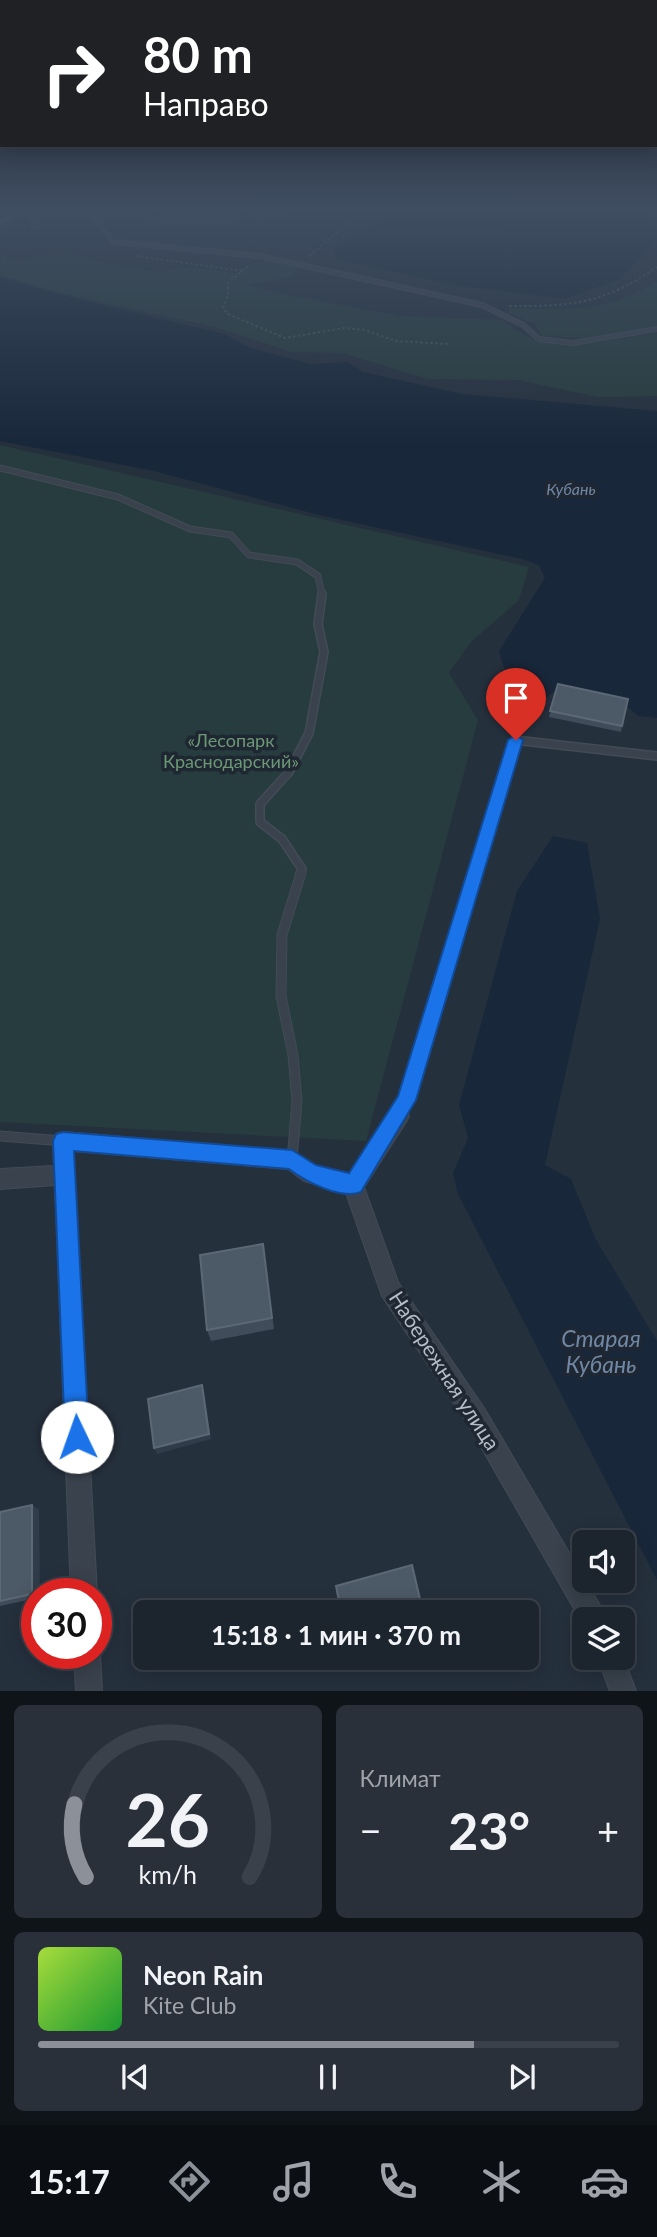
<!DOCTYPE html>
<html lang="ru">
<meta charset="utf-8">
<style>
:root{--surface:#1c242e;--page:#29303a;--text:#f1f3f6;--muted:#a0a4aa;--line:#3a414a;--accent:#8c9099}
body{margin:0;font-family:Lato,sans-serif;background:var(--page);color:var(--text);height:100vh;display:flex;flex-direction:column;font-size:26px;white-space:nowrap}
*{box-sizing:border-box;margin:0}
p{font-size:23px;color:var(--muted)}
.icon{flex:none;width:38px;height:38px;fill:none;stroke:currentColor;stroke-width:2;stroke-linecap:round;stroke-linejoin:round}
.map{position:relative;height:1691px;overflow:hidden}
.drawer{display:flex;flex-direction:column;gap:14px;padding:14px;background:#0f1419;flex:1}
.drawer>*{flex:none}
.top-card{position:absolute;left:0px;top:0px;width:658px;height:147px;box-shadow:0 4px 18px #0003,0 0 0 2px var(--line);background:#202124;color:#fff;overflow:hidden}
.buttons{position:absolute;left:572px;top:1530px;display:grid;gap:14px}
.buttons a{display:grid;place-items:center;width:63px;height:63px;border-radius:10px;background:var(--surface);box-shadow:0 4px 18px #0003,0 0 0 2px var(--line);font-size:35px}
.speed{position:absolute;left:21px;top:1578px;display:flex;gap:14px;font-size:35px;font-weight:700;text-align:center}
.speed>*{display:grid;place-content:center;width:91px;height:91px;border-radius:50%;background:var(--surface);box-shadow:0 4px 18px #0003,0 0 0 2px var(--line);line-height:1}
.speed .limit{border:10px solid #d22;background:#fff;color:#111}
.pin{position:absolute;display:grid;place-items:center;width:60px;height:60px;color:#fff;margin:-72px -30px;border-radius:50% 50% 50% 0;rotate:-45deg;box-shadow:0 0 7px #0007}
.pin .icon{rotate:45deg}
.me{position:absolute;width:77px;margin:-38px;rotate:357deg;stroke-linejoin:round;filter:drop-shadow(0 0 5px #0008)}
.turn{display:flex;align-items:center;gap:24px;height:147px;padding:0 28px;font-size:32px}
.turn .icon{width:91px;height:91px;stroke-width:2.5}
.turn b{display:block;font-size:49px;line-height:60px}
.big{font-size:52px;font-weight:700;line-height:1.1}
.drawer .card{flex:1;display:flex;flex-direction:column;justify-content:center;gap:10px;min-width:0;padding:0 24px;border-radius:10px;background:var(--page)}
.drawer .dial{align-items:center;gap:0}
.dial svg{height:182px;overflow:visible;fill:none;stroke:var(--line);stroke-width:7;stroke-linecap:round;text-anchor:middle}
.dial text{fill:var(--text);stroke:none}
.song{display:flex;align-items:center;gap:21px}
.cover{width:84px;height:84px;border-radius:10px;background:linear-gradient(135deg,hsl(80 70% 55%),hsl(130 70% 35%))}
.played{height:7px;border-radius:4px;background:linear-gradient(90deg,var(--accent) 75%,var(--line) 75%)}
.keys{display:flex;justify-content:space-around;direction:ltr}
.heat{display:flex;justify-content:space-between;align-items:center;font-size:38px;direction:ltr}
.drawer .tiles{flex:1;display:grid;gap:14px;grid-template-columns:1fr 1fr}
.card:last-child{grid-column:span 2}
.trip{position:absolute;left:133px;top:1600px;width:406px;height:70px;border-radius:10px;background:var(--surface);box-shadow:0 4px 18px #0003,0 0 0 2px var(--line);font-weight:700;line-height:70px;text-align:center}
.tabs{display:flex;height:112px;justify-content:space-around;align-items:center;background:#0b0e12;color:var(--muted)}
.tabs .icon{width:49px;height:49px}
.tabs .current{color:var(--accent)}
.tabs b{font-size:32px;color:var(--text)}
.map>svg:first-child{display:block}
.green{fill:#273c3e}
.water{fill:#19273a}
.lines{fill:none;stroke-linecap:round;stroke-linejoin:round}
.service-far3-casing{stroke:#424b56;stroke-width:6}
.service-far2-casing{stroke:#424b56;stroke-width:7}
.service-far1-casing{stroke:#424b56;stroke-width:10}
.service-casing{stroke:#424b56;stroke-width:11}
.minor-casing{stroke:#424b56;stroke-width:2}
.path{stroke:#405556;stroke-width:2;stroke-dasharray:2.5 2.5;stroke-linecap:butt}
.service-far3{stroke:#39424d;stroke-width:4.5}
.service-far2{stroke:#39424d;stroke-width:5}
.service-far1{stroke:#39424d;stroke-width:7}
.service{stroke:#39424d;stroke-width:9}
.minor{fill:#39424d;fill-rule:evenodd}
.wall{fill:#404c5a}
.shaded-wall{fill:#303c4a}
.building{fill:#4c5966;stroke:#5d6875;stroke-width:2}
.route{fill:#1a73e8;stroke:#114b97;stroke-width:2}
.labels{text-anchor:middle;stroke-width:7;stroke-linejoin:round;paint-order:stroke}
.far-water-label{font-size:16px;font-style:italic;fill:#7088a5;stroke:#1e2732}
.park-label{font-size:18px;fill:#6d9875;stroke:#1e2732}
.near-street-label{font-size:21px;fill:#b5bdc8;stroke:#1e2732}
.near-water-label{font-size:23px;font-style:italic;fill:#7088a5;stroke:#1e2732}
</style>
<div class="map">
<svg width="657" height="1691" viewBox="0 0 657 1691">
<rect width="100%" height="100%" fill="#25303d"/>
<g class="green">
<path d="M68,253L110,265L158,272L192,267L235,273C256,260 276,253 297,270L289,277L248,285L271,292L400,316L503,320C544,359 606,340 657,333V396L598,397L518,380L428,379L342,353L291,352L215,327L61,293L0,275L1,255L22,262L35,256Z"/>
<path d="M657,281V327L582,338L542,336L535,324L508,313L510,308C569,310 605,314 657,281Z"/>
<path d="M0,445L529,567L519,600L471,642L449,673L478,720L366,1141L0,1122Z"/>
</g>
<g class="water">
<path d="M394,208H648L657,239L620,279L565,299L454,285L339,260L332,251L389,215Z"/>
<path d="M0,277L57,294L224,334L250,348L311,364L348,362L363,372L462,394L657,411V718L638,716L626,705L556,690L546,698C519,686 505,682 499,651L545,578L539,565L522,559L319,515L154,471L0,441Z"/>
<path d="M553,836L587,843L600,919L545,1165L571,1179L595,1238L657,1341V1580L458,1194L453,1173L468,1138L459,1105L517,891Z"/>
</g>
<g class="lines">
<g class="service-far3-casing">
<g id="service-far3">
<path d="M85,208L114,242L260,256L482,305L523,325L539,339L573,343L657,329"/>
<path d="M111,208C146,228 265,222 303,208"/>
</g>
</g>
<g class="service-far2-casing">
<path id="service-far2" d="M0,468L118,497L190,529L231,535L249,555L297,562L318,576L322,595"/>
</g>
<g class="service-far1-casing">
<g id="service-far1">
<path d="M300,874L302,869L282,839L260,822V804L289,772L309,733L324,652L318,624L322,594"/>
<path d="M474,874L515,740L657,756"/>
</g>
</g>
<g class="service-casing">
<g id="service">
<path d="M399,1116L474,873"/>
<path d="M0,1136L63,1141"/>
<path d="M292,1160L297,1101L293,1055L281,996L282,935L301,873"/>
</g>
</g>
<g class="minor-casing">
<g id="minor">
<path d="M16,208L35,210L39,229L32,227L29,213Z"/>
<path d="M399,1107L406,1110L409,1116L406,1122L364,1187L398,1282L484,1408L608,1619H584V1626L468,1424L382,1296L346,1193L304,1181L288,1169L73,1151L97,1594H71L55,1185L0,1189V1169L54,1166L53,1141L56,1134L63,1132L292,1151L316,1166L349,1174L392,1110Z"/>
<path d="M96,1645L100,1654L102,1691H76L74,1654H96Z"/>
<path d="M597,1657H623L636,1691H610Z"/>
</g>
</g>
<g class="path">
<path d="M136,256L242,271"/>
<path d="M309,256L366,208"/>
<path d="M248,266L228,283V296L223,308L228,314L285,338L344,328L365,330L396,341L448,344"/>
<path d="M509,306C570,307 606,303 657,267"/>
</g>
<use href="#service-far3" class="service-far3"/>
<use href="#service-far2" class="service-far2"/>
<use href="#service-far1" class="service-far1"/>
<use href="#service" class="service"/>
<use href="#minor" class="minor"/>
</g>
<g class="wall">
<path d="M558,684L622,726L621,732L549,717Z"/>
<path d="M263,1244L274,1329L211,1341L207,1330Z"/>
<path d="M32,1505L39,1510L37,1598L0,1606V1512Z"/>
</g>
<g class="shaded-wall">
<path d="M12,218L14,226L0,232V223Z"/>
<path d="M202,1385L204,1391L211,1439L157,1454L154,1448Z"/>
<path d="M32,1505L39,1510L40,1594H37V1596L32,1594Z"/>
<path d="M388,1657H393L351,1669L352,1668Z"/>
</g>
<g class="building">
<path d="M0,215L12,218L0,223Z"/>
<path d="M558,684L628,699L622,726L550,711Z"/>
<path d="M263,1244L272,1318L207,1330L200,1255Z"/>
<path d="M202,1385L209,1434L154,1448L148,1399Z"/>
<path d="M32,1505V1594L0,1601V1512Z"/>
<path d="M412,1565L423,1612H341L336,1586Z"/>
<path d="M350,1657H388L352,1668Z"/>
</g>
<linearGradient id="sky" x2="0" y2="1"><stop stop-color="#141a22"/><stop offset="0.47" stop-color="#404e62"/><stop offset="1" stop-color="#404e62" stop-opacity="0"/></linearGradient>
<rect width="657" height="445" fill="url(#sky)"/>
<path class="route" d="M516,735L523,740L416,1100L361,1192C340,1200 305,1181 289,1169L74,1151L89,1437L86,1445L77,1449L69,1445L65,1437L53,1141L56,1134L63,1132L292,1150L316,1165L349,1173L398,1096L508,740Z"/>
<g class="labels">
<g class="far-water-label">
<text x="571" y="495">Кубань</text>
</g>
<g class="park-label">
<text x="231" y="747">«Лесопарк<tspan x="231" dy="21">Краснодарский»</tspan></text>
</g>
<g class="near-street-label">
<text transform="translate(444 1371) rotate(57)" y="7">Набережная улица</text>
</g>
<g class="near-water-label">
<text x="601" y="1347">Старая<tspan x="601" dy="26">Кубань</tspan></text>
</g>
</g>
</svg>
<div class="buttons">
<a><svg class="icon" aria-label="sound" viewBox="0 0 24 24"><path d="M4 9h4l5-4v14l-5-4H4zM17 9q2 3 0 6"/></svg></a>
<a><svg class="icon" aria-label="layers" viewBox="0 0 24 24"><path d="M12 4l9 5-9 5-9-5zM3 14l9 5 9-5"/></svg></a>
</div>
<div class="speed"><div class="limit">30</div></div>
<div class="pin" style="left:516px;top:740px;background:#d93025"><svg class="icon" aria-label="arrive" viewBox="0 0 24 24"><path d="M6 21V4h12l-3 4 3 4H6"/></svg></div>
<svg class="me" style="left:77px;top:1437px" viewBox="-20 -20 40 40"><circle r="19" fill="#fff"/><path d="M0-13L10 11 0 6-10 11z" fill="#1a73e8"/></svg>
<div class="trip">15:18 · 1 мин · 370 m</div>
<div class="top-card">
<div class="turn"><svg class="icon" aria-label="right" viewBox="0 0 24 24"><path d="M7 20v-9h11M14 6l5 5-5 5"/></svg><div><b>80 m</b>Направо</div></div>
</div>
</div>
<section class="drawer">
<div class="tiles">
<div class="card dial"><svg viewBox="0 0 100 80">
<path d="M14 69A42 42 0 1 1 86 69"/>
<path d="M14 69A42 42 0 0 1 9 37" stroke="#8c9099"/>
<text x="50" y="56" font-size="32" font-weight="700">26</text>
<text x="50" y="72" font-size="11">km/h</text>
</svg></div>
<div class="card"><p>Климат</p>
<div class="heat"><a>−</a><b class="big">23°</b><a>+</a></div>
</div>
<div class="card">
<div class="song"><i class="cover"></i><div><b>Neon Rain</b><p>Kite Club</p></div></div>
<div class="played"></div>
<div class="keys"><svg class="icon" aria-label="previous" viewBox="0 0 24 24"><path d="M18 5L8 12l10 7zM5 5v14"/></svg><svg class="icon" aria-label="pause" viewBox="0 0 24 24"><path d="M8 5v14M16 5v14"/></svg><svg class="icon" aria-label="next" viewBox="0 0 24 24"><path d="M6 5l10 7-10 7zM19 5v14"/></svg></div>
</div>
</div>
</section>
<nav class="tabs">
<b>15:17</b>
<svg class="icon current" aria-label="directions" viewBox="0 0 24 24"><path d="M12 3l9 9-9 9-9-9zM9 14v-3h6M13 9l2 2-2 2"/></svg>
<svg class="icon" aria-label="music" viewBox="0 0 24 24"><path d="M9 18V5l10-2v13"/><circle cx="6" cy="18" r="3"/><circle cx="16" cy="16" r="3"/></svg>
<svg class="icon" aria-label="phone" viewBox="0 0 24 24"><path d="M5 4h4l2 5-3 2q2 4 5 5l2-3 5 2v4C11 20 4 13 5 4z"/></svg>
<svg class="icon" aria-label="climate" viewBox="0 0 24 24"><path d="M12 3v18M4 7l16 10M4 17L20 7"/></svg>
<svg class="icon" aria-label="car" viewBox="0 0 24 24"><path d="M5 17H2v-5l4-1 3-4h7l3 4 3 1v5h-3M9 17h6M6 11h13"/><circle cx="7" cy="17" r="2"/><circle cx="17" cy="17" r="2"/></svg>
</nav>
